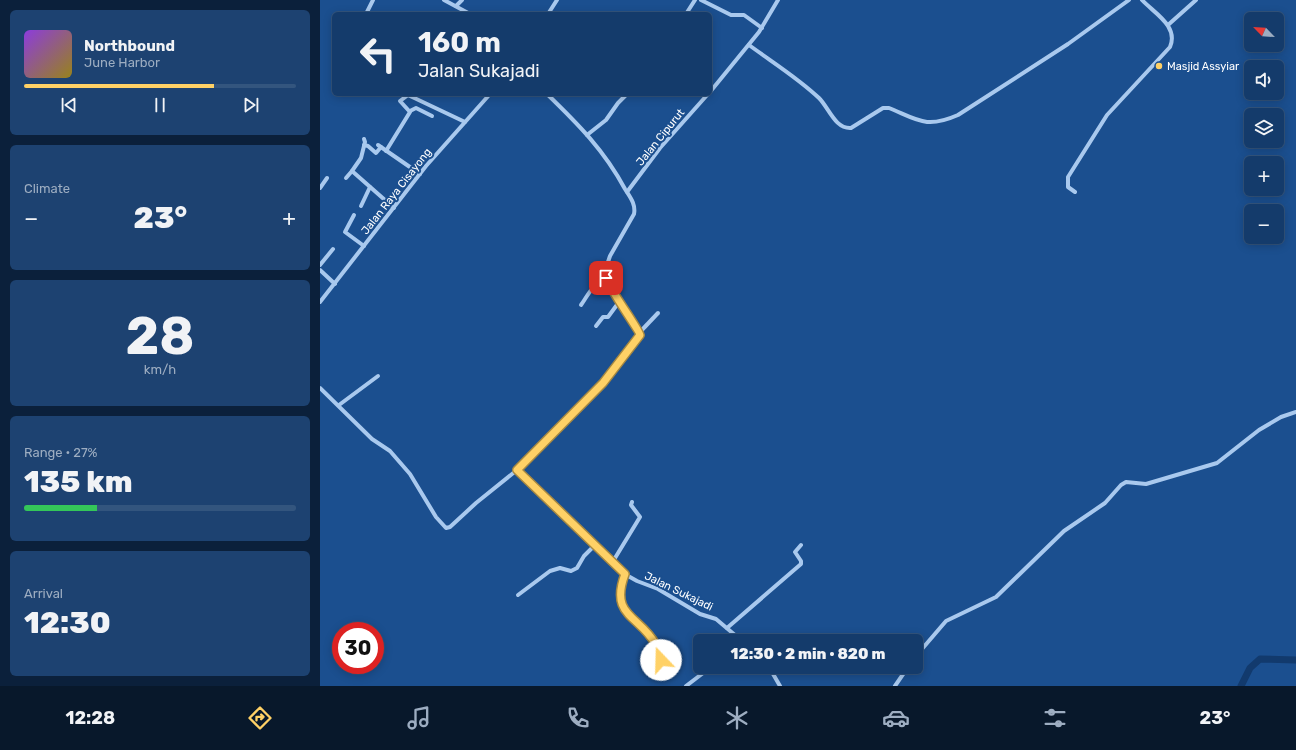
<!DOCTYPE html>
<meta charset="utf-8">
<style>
:root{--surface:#143b6b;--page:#1d4271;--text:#f1f3f6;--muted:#9dadc1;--line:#33557e;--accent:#ffd166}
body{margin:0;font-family:Rubik,sans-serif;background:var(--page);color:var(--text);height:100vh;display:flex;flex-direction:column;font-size:15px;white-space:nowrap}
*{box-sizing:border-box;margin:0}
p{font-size:13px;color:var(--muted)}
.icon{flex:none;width:22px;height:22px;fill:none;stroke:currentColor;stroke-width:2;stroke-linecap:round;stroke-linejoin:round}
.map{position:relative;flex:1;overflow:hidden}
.drawer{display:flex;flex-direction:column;gap:10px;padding:10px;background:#0b203b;width:320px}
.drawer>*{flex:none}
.hud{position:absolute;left:12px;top:12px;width:380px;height:84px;border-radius:6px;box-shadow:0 2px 10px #0003,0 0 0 1px var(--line);background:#143b6b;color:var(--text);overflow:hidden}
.needle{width:26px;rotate:295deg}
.controls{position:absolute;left:924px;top:12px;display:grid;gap:8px}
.controls a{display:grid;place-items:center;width:40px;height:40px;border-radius:6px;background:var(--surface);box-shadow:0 2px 10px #0003,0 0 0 1px var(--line);font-size:20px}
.speed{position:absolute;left:12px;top:622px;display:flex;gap:8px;font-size:20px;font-weight:700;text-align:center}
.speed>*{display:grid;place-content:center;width:52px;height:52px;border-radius:50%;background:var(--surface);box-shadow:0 2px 10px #0003,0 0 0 1px var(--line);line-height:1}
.speed .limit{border:6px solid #d22;background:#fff;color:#111}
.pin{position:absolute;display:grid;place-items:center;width:34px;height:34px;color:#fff;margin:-17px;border-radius:8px;box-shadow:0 2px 6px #0006}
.me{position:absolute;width:44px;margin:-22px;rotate:339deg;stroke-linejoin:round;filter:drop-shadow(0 0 3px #0008)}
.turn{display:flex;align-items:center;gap:14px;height:84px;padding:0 20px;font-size:18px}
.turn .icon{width:52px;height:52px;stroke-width:2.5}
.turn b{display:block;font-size:28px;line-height:34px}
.big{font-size:30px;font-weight:800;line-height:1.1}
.drawer .tile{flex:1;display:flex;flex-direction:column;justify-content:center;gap:6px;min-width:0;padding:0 14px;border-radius:6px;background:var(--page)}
.drawer .dial{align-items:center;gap:0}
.dial b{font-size:52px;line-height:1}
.song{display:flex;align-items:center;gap:12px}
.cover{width:48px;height:48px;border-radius:6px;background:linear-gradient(135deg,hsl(270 70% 55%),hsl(50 70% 35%))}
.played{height:4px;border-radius:2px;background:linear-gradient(90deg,var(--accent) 70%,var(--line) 70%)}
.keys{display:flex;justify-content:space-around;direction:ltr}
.heat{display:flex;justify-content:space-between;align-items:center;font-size:22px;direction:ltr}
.charge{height:6px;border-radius:3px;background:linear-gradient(90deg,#34c759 27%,var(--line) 0)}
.trip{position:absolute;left:373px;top:634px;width:230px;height:40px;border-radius:6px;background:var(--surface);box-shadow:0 2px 10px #0003,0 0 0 1px var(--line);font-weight:800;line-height:40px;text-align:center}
.tab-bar{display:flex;height:64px;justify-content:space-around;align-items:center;background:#08182b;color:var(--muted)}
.tab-bar .icon{width:28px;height:28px}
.tab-bar .selected{color:var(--accent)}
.tab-bar b{font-size:18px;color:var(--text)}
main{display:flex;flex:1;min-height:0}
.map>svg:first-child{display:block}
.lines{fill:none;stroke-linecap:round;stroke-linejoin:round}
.river{stroke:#123a6d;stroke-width:7}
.minor{stroke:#a9c9ee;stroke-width:4}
.route-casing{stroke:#a68842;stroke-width:10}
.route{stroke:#ffd166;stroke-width:7}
.poi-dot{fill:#ffd166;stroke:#1b4f8f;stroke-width:1.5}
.labels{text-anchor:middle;stroke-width:4;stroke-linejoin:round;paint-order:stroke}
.poi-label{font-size:11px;fill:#fff;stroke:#1b4f8f;text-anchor:start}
.street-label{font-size:11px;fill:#fff;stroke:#1b4f8f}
</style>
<main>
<section class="drawer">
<div class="tile">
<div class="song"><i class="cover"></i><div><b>Northbound</b><p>June Harbor</p></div></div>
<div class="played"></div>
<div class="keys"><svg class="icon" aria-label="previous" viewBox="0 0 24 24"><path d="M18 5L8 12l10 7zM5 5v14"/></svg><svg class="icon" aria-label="pause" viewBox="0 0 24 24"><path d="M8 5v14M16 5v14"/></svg><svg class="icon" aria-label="next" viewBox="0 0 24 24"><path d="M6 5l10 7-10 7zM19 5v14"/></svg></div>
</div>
<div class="tile"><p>Climate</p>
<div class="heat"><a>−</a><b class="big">23°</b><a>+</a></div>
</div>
<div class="tile dial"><b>28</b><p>km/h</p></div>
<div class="tile"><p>Range · 27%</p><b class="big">135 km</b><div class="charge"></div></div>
<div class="tile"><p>Arrival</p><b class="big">12:30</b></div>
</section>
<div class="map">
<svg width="976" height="686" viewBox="0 0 976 686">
<rect width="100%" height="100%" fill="#1b4f8f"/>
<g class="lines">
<path class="river" d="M921,686L930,668L940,659L976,660"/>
<g class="minor">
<path d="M124,0L150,14"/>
<path d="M381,0L411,15H424L442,28"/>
<path d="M136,6L142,0"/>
<path d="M46,14L53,0"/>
<path d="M228,14L237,0"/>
<path d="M366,14L375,0"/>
<path d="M848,25L876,0"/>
<path d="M429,45C452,62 478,78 499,98C509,108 515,129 531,128L563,108H569C598,120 606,129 638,115L748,44L809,0"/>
<path d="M390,92L439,32L458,0"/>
<path d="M227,94C258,124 284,150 305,189C310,197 316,204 314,214L290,256L287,265L286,278L306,313L318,328L320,335L283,383L197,470L301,572L317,581L338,589L380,614L396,619L422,641"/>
<path d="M90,111L96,108L112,116"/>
<path d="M267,135L286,120L298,103L307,94"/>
<path d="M44,139L45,142L41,158L32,171L74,208"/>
<path d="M44,145L48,146L56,153L61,147"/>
<path d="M58,145L100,174"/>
<path d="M66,151L90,112L80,101L88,95L145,122"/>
<path d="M26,178L32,171"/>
<path d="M0,188L7,178"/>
<path d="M307,192L340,148L388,94"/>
<path d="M755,192L748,187V177L787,115L850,47C859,26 834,13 822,0"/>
<path d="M41,206L50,187"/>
<path d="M34,215L25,232L44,246"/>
<path d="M0,265L13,249"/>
<path d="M0,270L15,284"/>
<path d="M0,302L106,166L170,94"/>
<path d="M261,305C269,294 272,283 287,282"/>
<path d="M276,326L283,317H288L299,302"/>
<path d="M320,332L338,313"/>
<path d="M0,388L52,439L70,451L90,474L116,517L126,528L130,527L156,503L197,470"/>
<path d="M19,405L58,376"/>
<path d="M292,563L320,517L311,505L312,502"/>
<path d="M305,574C289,617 320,615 336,645C338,649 339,655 341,660"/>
<path d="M198,595L230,571L240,568L251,571L257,568L264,556L275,545"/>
<path d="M407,628L481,564V561L475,552L481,545"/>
<path d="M596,656L626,621L676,597L744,531L785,503L801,485L806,482L826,484L897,463L939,430L961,417L976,412"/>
<path d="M449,667L460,686"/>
<path d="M366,686L391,667"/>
<path d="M575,686L588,667"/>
</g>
</g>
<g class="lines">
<g class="route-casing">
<path id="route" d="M286,278C290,290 320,331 320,335L283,383L197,470L305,574C289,617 320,615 336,645C338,649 339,655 341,660"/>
</g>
<use href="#route" class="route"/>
</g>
<circle class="poi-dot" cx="839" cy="66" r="4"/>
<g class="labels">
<g class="poi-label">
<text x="847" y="70">Masjid Assyiar</text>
</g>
<g class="street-label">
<text transform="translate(340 137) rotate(-51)" y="4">Jalan Cipurut</text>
<text transform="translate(76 191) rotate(-52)" y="4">Jalan Raya Cisayong</text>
<text transform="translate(359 591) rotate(26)" y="4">Jalan Sukajadi</text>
</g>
</g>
</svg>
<div class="controls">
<a><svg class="needle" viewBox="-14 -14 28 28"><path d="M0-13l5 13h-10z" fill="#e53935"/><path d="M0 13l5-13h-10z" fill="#9dadc1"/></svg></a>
<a><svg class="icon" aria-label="sound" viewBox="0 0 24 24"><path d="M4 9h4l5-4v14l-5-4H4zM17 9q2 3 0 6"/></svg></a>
<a><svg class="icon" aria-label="layers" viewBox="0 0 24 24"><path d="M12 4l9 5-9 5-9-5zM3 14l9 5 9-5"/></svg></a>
<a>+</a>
<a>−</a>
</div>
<div class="speed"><div class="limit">30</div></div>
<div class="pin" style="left:286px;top:278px;background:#d93025"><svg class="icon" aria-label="arrive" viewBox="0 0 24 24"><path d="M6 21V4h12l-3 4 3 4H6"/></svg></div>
<svg class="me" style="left:341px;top:660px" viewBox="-20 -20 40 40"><circle r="19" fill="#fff"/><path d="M0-13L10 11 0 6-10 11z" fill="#ffd166"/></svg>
<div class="trip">12:30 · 2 min · 820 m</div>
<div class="hud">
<div class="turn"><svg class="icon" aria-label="left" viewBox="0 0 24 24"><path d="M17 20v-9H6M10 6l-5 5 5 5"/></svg><div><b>160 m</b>Jalan Sukajadi</div></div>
</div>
</div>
</main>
<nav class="tab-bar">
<b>12:28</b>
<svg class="icon selected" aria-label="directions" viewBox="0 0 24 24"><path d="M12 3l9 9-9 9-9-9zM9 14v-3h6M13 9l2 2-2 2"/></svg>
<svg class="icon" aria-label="music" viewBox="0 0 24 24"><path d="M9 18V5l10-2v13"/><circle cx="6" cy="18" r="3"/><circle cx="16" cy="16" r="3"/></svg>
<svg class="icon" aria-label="phone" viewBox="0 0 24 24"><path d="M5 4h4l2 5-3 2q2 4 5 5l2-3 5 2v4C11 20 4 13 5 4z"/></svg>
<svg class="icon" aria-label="climate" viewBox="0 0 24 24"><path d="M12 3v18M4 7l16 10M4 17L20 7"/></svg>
<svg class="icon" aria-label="car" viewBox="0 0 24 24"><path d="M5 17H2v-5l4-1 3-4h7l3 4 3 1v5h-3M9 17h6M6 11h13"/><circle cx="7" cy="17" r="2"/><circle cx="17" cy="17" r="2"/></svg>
<svg class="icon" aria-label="filters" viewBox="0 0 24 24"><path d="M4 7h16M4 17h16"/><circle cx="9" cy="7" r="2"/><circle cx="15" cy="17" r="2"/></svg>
<b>23°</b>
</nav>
